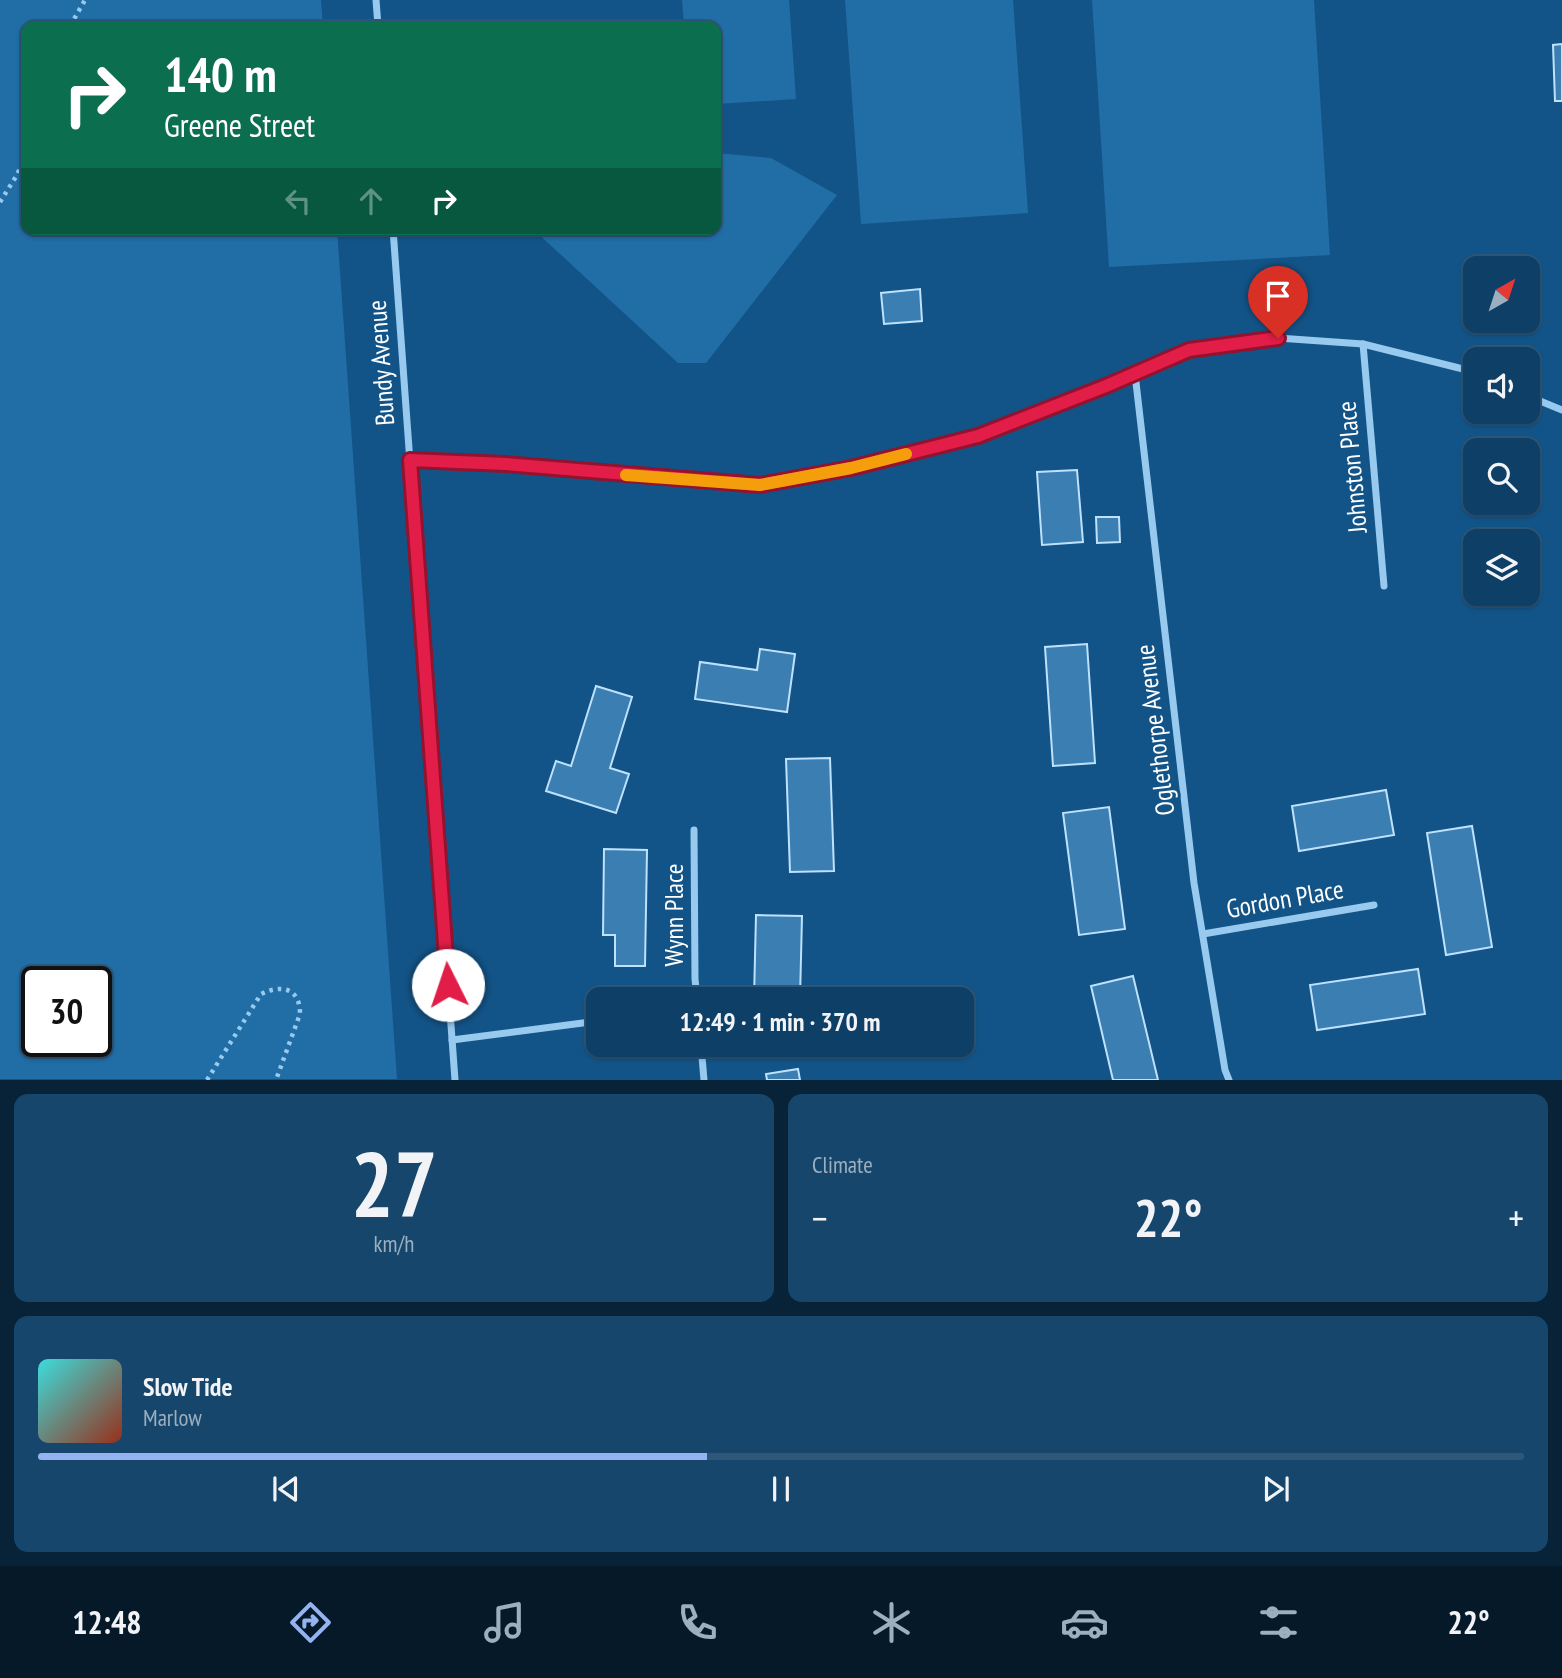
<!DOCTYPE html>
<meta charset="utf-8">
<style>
:root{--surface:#0e3f66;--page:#17466c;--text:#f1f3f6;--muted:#9bafbf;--line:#2e587a;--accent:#95b2f1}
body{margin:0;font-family:"PT Sans Narrow",sans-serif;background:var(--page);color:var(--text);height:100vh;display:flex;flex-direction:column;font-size:26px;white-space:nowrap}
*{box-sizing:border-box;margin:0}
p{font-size:23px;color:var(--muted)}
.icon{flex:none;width:38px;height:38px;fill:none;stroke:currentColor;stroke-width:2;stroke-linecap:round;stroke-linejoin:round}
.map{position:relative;height:1080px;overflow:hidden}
.sheet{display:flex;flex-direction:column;gap:14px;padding:14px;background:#082338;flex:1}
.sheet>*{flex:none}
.banner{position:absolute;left:21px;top:21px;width:700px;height:214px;border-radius:14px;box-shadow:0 2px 5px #0004,0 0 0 2px var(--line);background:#0b6e4f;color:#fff;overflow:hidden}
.needle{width:46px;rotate:39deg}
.tools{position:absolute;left:1463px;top:256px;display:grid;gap:14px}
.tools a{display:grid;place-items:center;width:77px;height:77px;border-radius:14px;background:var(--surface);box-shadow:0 2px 5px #0004,0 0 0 2px var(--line);font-size:35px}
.speed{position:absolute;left:21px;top:966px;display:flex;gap:14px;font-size:35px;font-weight:700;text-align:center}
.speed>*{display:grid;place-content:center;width:91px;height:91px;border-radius:50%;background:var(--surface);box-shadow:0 2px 5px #0004,0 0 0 2px var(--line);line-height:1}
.speed .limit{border:4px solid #111;border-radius:10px;background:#fff;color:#111}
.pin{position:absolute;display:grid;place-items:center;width:60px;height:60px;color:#fff;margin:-72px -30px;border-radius:50% 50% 50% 0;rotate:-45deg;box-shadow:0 0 7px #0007}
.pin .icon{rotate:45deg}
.me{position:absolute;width:77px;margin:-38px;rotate:356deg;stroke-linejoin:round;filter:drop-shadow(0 0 5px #0008)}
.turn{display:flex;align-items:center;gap:24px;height:147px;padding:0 28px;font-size:32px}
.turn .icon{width:91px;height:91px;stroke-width:2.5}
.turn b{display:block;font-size:49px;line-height:60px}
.lanes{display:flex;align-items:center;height:66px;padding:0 28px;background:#0003;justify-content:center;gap:35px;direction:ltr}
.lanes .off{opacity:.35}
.big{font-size:52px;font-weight:600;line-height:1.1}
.sheet .card{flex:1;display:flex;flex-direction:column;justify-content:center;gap:10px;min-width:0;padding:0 24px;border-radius:14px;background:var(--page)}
.sheet .dial{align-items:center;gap:0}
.dial b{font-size:91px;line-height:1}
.song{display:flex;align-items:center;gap:21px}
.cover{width:84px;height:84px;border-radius:10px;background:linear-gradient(135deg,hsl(180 70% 55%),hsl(10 70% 35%))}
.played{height:7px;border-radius:4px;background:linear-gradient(90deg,var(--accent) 45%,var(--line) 45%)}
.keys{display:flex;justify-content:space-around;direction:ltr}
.heat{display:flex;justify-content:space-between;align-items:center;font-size:38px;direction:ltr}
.sheet .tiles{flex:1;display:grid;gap:14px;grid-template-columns:1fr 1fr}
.card:last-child{grid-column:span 2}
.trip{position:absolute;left:586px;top:987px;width:388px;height:70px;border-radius:14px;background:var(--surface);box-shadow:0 2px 5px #0004,0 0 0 2px var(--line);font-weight:600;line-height:70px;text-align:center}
.tab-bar{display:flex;height:112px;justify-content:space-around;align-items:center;background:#061929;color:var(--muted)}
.tab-bar .icon{width:49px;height:49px}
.tab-bar .active{color:var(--accent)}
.tab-bar b{font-size:32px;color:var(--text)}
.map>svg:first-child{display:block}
.green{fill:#216da6;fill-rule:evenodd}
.building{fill:#3b7eb2;stroke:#bee1fc;stroke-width:2}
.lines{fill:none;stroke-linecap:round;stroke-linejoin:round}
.path{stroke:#98caf0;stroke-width:4.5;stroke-dasharray:3.5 5;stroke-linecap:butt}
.minor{stroke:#98caf0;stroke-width:7}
.route-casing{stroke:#92132f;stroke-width:18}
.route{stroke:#e11d48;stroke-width:12}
.slow{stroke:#f59e0b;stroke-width:12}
.labels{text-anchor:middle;stroke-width:6;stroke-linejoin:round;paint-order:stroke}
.street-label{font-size:26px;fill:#fff;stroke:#135488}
</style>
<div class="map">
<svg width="1562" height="1080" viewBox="0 0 1562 1080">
<rect width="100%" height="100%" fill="#135488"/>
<g class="green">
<path d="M0,0H321L323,26H26V229H337L397,1079H0ZM37,982H96V1041H37Z"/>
<path d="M682,0H789L796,99L716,104V26H684Z"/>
<path d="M845,0H1013L1028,213L861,224Z"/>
<path d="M1092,0H1314L1330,255L1109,267Z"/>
<path d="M716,153L771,158L837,195L706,363H678L533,229H716Z"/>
</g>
<g class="building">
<path d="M1562,44V101H1555L1553,45Z"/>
<path d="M920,289L922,321L884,324L881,293Z"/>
<path d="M1077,470L1083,542L1042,545L1037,472Z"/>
<path d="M1096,517H1119L1120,542L1097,543Z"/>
<path d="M1087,644L1095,763L1053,766L1045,647Z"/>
<path d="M760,649L795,654L787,712L695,699L700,662L757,670Z"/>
<path d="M596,686L632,697L610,768L629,774L616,813L546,791L556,761L571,766Z"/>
<path d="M830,758L834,871L790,872L786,759Z"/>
<path d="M1386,790L1394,835L1299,851L1292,806Z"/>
<path d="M1109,807L1125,929L1079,935L1063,813Z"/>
<path d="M1472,826L1492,947L1446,955L1427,833Z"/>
<path d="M604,849L647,850L645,966H615V935H603Z"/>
<path d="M756,915L802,916L800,999H754Z"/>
<path d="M1418,969L1425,1014L1317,1030L1310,985Z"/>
<path d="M1133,976L1158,1080H1113L1091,986Z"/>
<path d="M798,1069L800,1080H767L766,1074Z"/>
</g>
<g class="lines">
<g class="path">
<path d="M70,26L85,0"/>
<path d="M0,202L17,175L26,154"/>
<path d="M207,1080L261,994C282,984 300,988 300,1014L276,1080"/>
</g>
<g class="minor">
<path d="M376,0L378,26"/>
<path d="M393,229L455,1080"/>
<path d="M1363,344L1384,586"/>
<path d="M1135,374L1194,883L1225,1070L1229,1080"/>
<path d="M1528,396L1562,410"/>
<path d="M410,460L506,464L759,485L851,468L978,436L1106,386L1189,350L1278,338L1363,344L1463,369L1475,374"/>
<path d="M694,830L695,979L697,999"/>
<path d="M1203,934L1374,905"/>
<path d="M452,1040L598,1021"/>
<path d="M701,1045L704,1080"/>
</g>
</g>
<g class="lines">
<g class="route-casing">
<path id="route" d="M448,985L410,460L506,464L760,485L851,468L978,436L1106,386L1189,350L1278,338"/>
</g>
<use href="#route" class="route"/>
<path class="slow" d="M626,475L760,485L851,468L906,454"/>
</g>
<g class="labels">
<g class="street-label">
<text transform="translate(381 363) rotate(-94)" y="9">Bundy Avenue</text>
<text transform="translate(1352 467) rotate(-95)" y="9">Johnston Place</text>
<text transform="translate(1155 730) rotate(-97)" y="9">Oglethorpe Avenue</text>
<text transform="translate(1285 899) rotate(-10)" y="9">Gordon Place</text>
<text transform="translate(674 915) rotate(-90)" y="9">Wynn Place</text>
</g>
</g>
</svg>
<div class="tools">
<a><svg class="needle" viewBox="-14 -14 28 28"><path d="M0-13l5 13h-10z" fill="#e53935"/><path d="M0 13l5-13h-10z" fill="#9bafbf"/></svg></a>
<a><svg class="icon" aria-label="sound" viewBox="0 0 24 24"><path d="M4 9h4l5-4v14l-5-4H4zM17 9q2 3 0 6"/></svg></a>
<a><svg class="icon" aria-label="search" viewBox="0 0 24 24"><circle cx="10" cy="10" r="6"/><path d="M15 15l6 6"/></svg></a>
<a><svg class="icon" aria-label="layers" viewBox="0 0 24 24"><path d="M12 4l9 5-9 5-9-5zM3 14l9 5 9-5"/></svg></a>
</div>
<div class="speed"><div class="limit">30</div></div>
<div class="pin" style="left:1278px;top:338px;background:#d93025"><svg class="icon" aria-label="arrive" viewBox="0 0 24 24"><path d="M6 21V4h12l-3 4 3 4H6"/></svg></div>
<svg class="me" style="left:448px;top:985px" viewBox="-20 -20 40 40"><circle r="19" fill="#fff"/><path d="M0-13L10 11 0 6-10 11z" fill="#e11d48"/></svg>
<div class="trip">12:49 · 1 min · 370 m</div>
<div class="banner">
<div class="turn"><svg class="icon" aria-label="right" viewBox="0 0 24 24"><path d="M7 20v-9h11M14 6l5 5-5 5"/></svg><div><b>140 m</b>Greene Street</div></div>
<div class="lanes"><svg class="icon off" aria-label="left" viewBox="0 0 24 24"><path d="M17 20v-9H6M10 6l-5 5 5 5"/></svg><svg class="icon off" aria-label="ahead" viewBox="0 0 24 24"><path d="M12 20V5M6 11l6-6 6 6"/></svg><svg class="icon" aria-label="right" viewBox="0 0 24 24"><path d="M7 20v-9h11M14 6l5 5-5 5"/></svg></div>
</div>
</div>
<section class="sheet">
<div class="tiles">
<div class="card dial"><b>27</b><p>km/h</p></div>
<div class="card"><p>Climate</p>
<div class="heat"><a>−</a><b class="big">22°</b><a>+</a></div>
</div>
<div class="card">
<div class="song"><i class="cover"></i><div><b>Slow Tide</b><p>Marlow</p></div></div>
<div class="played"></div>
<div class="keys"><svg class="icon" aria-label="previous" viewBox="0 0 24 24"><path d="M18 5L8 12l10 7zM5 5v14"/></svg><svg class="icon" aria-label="pause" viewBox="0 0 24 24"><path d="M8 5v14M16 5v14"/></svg><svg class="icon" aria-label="next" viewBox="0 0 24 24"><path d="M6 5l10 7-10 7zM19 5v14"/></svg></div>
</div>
</div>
</section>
<nav class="tab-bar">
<b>12:48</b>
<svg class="icon active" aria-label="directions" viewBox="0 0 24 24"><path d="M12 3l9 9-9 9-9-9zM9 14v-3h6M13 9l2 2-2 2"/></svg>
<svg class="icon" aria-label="music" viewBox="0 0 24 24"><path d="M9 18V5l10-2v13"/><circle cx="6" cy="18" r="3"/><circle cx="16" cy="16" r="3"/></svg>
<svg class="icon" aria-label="phone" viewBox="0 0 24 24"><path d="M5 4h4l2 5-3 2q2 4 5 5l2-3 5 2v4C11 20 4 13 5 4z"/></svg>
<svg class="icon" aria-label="climate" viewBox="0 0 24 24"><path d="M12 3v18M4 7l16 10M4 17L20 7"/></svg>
<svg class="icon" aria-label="car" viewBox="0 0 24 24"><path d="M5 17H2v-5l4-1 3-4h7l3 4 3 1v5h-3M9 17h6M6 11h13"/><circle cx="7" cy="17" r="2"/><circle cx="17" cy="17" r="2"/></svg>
<svg class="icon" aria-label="filters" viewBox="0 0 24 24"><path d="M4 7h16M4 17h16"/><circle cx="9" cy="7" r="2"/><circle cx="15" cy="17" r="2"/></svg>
<b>22°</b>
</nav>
